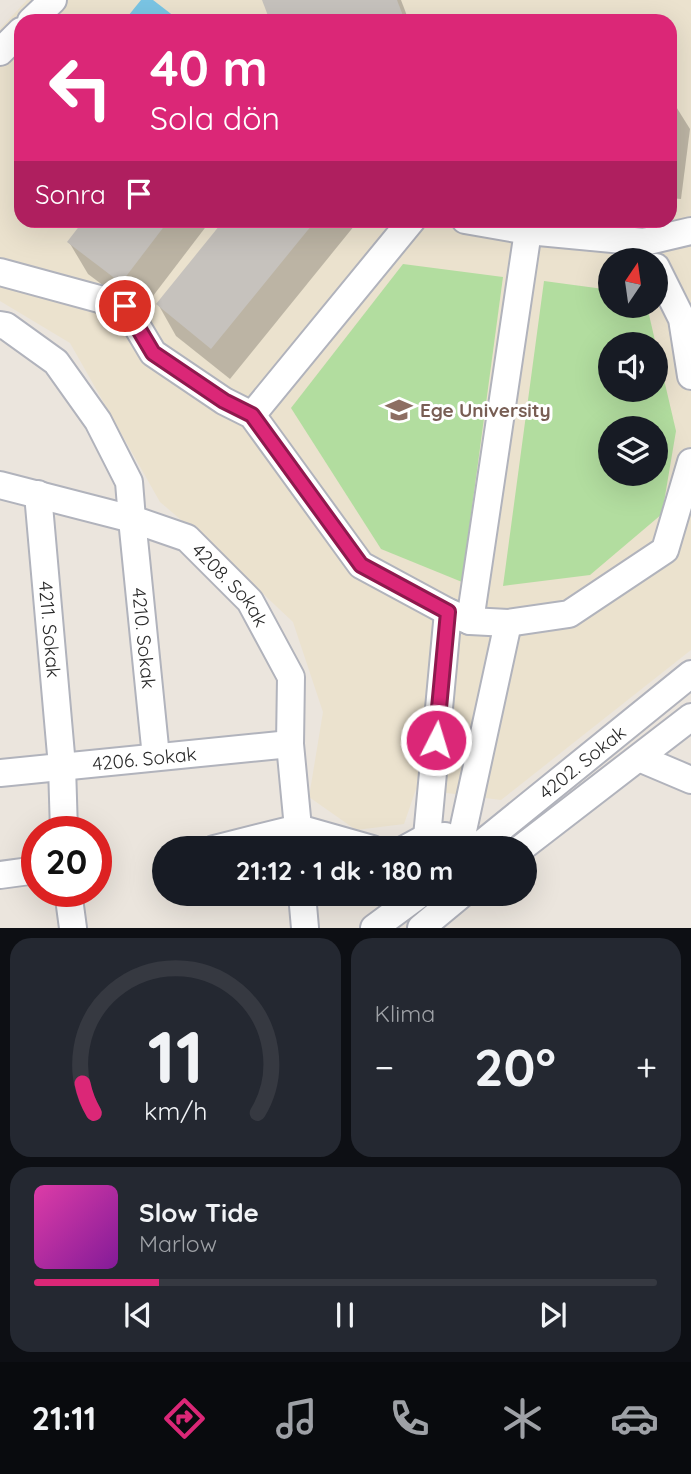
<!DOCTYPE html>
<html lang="tr">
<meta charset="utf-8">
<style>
:root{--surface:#171b24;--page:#242831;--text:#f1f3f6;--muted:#9ea1a6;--line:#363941;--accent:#db2777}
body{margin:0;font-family:Quicksand,sans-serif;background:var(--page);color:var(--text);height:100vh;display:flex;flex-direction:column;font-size:26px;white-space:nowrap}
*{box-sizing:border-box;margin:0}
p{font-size:23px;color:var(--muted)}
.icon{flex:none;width:38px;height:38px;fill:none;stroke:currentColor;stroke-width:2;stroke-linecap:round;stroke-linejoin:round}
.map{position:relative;height:928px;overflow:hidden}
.drawer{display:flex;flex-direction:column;gap:10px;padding:10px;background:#0d0f14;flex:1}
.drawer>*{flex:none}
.hud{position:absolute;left:14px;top:14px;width:663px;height:214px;border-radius:21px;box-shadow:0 7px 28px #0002;background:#db2777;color:#fff;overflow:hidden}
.needle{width:46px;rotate:13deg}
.controls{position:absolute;left:598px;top:248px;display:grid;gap:14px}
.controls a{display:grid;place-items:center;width:70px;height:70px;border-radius:50%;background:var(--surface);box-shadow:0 7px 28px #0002;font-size:35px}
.speed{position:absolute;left:21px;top:816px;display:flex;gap:14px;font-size:35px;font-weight:700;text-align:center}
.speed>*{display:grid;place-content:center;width:91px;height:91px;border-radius:50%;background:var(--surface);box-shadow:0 7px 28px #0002;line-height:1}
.speed .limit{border:10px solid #d22;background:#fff;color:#111}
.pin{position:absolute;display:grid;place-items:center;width:60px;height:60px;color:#fff;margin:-30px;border:4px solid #fff;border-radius:50%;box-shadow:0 2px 7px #0007}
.me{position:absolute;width:77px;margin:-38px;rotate:5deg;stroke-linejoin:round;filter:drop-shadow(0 0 5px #0008)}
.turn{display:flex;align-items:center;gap:24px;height:147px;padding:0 21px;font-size:32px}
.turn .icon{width:91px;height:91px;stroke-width:2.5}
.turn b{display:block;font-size:49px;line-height:60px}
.then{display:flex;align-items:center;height:66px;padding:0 21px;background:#0003;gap:14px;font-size:26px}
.big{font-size:52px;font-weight:700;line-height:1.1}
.drawer .widget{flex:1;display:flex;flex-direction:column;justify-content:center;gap:10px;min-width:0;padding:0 24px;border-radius:21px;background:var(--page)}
.drawer .dial{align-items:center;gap:0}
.dial svg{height:182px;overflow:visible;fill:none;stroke:var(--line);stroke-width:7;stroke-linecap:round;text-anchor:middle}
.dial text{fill:var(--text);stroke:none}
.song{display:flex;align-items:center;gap:21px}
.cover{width:84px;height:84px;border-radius:10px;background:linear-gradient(135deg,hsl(320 70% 55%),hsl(290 70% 35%))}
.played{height:7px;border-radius:4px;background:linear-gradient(90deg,var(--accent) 20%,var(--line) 20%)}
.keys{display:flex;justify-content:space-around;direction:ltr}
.heat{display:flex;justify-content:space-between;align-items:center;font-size:38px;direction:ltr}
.drawer .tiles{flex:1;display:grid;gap:10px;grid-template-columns:1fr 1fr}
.widget:last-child{grid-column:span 2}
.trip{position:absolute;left:152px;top:836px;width:385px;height:70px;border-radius:35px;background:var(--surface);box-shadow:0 7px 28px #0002;font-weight:700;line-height:70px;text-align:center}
.tab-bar{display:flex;height:112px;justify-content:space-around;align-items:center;background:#090b0e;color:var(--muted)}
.tab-bar .icon{width:49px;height:49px}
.tab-bar .selected{color:var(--accent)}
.tab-bar b{font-size:32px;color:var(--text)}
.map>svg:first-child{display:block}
.education{fill:#ebe2ce;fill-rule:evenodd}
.green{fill:#b2dd9f;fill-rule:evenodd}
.water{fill:#7ac5e4}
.shadow{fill:#0003}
.building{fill:#c6c2bd}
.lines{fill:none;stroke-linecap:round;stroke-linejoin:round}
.minor-casing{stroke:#b1b3bc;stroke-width:30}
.minor{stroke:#fff;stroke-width:26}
.route-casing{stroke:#8e194d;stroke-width:18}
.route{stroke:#db2777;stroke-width:12}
.labels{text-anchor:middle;stroke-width:6;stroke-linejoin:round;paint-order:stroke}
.education-label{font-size:19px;font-weight:bold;fill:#785e54;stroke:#fff;text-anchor:start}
.street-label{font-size:19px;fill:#2a2a2a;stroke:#fff}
</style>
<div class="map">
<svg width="691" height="928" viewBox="0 0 691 928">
<rect width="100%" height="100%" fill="#ebe5dd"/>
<path class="education" d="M27,0H691V650L501,800L416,789L404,824L356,830L309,797L323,712L293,622L220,553L160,502L70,343L0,301V29ZM21,21H670V220H21ZM611,261H656V306H611ZM611,345H656V390H611ZM611,429H656V474H611Z"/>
<g class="green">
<path d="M403,264L503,277L462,582L381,549L291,408Z"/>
<path d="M544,281L611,290V306H647L656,345H611V390H656V345L676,431L662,514L590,575L503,586ZM611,429H656V474H611Z"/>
</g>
<path class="water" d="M141,0H153L179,20L124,21Z"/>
<g class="shadow">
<path d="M263,0H401L409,21H272Z"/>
<path d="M670,97L690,129L681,199L670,198Z"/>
<path d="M86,220H211L140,313L88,274L69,242Z"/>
<path d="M226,220H359L230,379L176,336L158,304Z"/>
</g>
<g class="building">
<path d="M262,0H397L405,21H270Z"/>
<path d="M84,220H169L121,283L67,242Z"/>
<path d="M224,220H316L211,349L156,304Z"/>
</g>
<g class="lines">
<g class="minor-casing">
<g id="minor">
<path d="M31,21L53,0"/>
<path d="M0,52L21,31"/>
<path d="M465,220L528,231L644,242L691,231"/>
<path d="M656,267L682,319L691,376"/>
<path d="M0,272L125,306L153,353L224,401L252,415L361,565L448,612L470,621L508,623L569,614L665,550L691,462"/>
<path id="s1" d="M0,325L6,326L56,362L98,421L129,482L132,519L187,538L250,601L291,677L290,744L300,849"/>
<path d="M252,415L412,220"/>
<path id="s2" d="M0,485L132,519L156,757"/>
<path id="s3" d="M38,494L62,766L64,831"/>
<path d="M470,621L528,231"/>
<path d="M639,758L691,780"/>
<path id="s4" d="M0,773L290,744"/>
<path d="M462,835L508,623"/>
<path d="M427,837L448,612"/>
<path d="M214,849L298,828L372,849"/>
<path d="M405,849L427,837L445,836"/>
<path id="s5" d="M475,849L691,674"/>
<path d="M520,849L691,717"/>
<path d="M0,875L37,870"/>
<path d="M68,891L73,928"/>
<path d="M302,894L305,928"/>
<path d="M374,928L420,894"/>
<path d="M421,928L462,894"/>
</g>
</g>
<use href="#minor" class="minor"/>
</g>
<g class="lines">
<g class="route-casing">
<path id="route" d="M125,306L153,353L224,401L252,415L361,565L448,612L436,740"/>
</g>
<use href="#route" class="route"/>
</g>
<defs>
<g id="university-bare" transform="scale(2.1)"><path d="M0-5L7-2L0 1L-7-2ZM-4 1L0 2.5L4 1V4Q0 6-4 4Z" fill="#8d6e63" stroke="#fff" stroke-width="2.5" paint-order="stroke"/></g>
</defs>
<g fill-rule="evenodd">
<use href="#university-bare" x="399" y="410"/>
</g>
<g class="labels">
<g class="education-label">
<text x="420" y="417">Ege University</text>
</g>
<g class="street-label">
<text dy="7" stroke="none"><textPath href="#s1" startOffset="368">4208. Sokak</textPath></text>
<text dy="7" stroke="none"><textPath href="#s3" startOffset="136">4211. Sokak</textPath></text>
<text dy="7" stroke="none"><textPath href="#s2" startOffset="256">4210. Sokak</textPath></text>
<text dy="7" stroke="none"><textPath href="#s4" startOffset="145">4206. Sokak</textPath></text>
<text dy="7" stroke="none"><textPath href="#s5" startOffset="138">4202. Sokak</textPath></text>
</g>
</g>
</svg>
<div class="controls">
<a><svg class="needle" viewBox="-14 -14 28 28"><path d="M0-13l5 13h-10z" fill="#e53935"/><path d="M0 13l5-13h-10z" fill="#9ea1a6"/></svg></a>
<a><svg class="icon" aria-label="sound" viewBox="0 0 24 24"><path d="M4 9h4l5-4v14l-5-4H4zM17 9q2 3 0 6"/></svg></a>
<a><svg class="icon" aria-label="layers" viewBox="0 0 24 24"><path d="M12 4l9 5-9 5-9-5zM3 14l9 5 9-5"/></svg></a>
</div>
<div class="speed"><div class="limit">20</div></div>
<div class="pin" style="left:125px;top:306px;background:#d93025"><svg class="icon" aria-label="arrive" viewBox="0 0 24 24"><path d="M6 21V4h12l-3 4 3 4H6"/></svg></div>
<svg class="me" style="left:436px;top:740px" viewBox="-20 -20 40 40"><circle r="17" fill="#db2777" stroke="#fff" stroke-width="3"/><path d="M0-11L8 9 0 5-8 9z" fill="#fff"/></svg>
<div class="trip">21:12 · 1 dk · 180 m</div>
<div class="hud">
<div class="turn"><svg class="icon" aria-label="left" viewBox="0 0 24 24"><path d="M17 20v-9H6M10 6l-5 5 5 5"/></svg><div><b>40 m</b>Sola dön</div></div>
<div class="then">Sonra<svg class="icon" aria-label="arrive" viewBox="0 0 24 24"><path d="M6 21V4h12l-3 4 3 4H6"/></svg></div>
</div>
</div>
<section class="drawer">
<div class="tiles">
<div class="widget dial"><svg viewBox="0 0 100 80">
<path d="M14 69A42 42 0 1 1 86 69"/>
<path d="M14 69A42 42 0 0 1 9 56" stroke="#db2777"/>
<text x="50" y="56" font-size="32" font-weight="700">11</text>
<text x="50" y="72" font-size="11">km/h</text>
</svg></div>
<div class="widget"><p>Klima</p>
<div class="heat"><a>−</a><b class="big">20°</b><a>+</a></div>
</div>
<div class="widget">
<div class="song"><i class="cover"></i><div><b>Slow Tide</b><p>Marlow</p></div></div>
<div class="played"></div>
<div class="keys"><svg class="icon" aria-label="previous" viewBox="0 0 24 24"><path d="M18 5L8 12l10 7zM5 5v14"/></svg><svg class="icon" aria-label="pause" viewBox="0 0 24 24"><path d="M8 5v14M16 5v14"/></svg><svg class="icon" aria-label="next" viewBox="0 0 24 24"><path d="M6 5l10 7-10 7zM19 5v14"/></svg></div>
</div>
</div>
</section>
<nav class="tab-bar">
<b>21:11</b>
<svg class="icon selected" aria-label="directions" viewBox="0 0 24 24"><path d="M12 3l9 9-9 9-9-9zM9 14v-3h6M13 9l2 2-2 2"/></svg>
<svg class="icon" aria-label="music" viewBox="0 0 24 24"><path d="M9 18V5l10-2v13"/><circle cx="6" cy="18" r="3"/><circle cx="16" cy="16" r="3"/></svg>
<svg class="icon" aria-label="phone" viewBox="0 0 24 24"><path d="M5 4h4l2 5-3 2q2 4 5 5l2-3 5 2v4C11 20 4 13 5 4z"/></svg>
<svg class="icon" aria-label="climate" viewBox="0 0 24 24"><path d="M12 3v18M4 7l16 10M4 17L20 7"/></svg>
<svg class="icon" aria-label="car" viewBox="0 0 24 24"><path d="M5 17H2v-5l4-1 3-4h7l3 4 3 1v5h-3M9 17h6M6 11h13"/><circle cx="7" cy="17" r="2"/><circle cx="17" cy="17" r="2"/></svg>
</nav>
